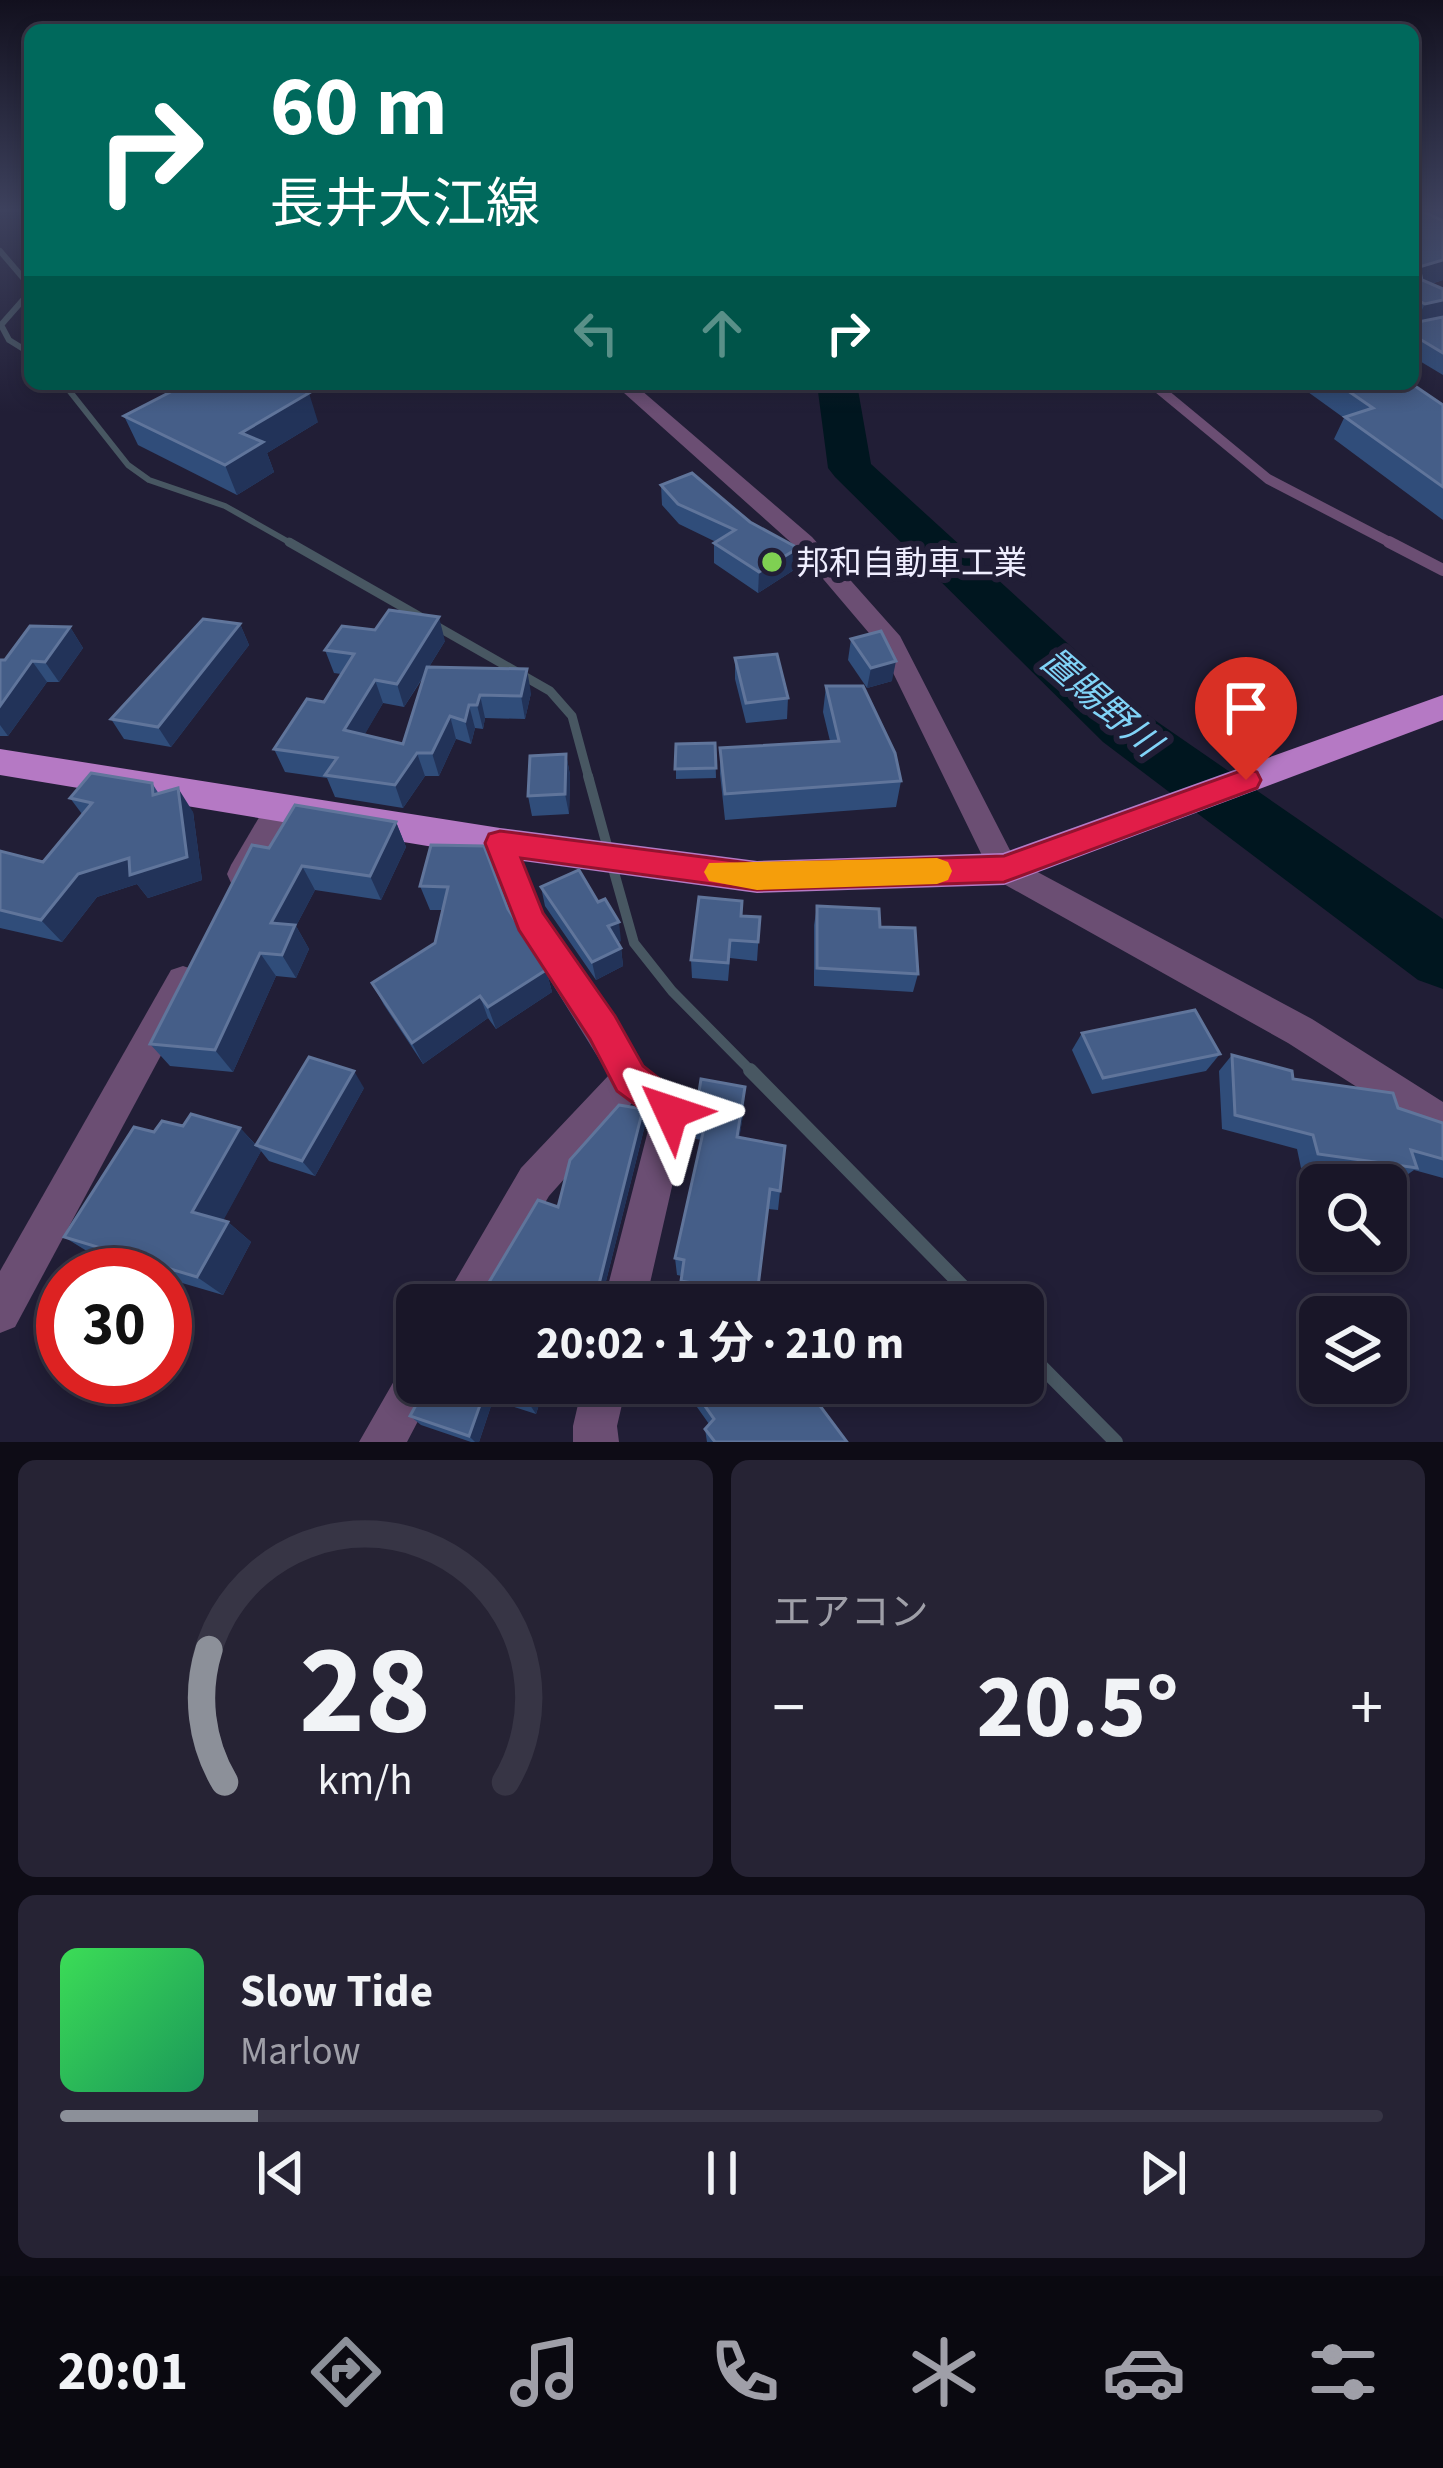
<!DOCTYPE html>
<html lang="ja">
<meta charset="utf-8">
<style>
:root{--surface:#191628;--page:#262334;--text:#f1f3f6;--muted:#9f9fa8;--line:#373545;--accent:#8c9099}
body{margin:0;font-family:"Source Sans 3","Noto Sans JP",sans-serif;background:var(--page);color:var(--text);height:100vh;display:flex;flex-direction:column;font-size:45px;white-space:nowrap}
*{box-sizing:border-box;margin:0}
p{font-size:39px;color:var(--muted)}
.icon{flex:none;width:66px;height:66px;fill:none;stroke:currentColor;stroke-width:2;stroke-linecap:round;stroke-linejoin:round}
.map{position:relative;height:1442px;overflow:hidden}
.drawer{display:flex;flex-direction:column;gap:18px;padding:18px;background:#0e0c16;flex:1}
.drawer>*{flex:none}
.hud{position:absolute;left:24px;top:24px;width:1395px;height:366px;border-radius:18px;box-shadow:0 6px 18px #0003,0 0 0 3px var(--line);background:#00695c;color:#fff;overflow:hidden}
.controls{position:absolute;left:1299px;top:1164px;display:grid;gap:24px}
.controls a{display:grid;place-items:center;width:108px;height:108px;border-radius:18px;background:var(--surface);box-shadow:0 6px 18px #0003,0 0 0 3px var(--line);font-size:60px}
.speed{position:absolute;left:36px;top:1248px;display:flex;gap:24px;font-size:60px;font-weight:700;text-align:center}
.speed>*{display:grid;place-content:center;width:156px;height:156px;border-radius:50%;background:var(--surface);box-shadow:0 6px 18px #0003,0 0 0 3px var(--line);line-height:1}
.speed .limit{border:18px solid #d22;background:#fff;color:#111}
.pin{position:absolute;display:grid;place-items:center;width:102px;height:102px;color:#fff;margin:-123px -51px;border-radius:50% 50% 50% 0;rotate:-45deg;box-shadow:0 0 12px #0007}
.pin .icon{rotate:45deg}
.me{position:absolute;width:132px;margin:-66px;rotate:312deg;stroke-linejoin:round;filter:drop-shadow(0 0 9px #0008)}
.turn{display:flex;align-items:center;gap:42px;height:252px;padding:0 48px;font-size:54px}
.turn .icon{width:156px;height:156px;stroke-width:2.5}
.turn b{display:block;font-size:84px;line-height:102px}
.lanes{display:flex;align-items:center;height:114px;padding:0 48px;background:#0003;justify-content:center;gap:60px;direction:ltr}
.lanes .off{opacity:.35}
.big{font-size:90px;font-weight:700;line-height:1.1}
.drawer .widget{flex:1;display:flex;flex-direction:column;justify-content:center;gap:18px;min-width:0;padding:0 42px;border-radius:18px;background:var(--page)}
.drawer .dial{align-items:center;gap:0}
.dial svg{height:312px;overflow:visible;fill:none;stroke:var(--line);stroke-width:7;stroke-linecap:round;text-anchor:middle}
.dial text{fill:var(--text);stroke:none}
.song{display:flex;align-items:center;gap:36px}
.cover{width:144px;height:144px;border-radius:18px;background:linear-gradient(135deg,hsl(130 70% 55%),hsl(150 70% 35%))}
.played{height:12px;border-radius:6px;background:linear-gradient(90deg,var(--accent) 15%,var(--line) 15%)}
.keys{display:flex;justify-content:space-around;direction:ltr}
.heat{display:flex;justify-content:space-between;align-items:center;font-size:66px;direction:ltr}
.drawer .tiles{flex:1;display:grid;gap:18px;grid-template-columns:1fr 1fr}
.widget:last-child{grid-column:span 2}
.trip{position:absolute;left:396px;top:1284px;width:648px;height:120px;border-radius:18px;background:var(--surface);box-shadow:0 6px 18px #0003,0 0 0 3px var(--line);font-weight:700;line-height:120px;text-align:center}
.menu{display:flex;height:192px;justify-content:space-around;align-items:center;background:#0a0910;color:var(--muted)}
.menu .icon{width:84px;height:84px}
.menu .current{color:var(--accent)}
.menu b{font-size:54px;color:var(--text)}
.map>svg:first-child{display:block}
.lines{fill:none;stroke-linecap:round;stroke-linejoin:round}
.stream-far3{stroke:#485762;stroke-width:6}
.stream-far2{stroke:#485762;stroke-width:9}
.stream-far1{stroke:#485762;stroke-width:10}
.stream{stroke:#485762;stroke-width:14}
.river{fill:#00161f;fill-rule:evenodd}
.service-far1{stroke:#6b4e73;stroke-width:10}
.service{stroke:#6b4e73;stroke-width:12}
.minor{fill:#6b4e73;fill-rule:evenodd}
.primary{fill:#b579c4;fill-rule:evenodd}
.wall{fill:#304d7a;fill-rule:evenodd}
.shaded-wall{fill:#223359}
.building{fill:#455e88;stroke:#60759b;stroke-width:3}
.route{fill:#e11d48;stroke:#92132f;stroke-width:3}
.slow{fill:#f59e0b}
.poi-dot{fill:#7fd052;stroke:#211e36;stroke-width:4.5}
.labels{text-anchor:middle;stroke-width:12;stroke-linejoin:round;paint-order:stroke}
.poi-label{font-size:33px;fill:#efeeff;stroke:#211e36;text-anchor:start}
.water-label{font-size:36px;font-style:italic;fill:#81d3f7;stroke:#211e36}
</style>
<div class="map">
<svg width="1443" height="1442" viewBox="0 0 1443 1442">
<rect width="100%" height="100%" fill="#211e36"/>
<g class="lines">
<g class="stream-far3">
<path d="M0,251L30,286"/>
<path d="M30,292L1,325L9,340L30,353"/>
<path d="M64,384L128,465L149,480L225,506L294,545"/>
</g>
<path class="stream-far2" d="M289,542L550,691L572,716L589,779"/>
<g class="stream-far1">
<path d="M588,776L608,849"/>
<path d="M612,865L634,943L672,991L753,1073"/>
</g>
<g class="stream">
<path d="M750,1070L981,1305"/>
<path d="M1023,1348L1116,1442"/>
</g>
<path class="river" d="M817,384H857L871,464L1143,712L1443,919V989L1418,980L1103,742L835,477L828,468Z"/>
<path class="service-far1" d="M1153,384L1268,479L1395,545"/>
<path class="service" d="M1389,542L1443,570"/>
<g class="minor">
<path d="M614,384H634L812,537L900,636L1015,860L1312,1019L1443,1102V1142L1288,1043L993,878L880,646L796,547Z"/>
<path d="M281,794L291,797L296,805L253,883L242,887L231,883L227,874L231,865L271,797Z"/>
<path d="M500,831L511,834L543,913L615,1016L643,1067L684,1099L689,1112L645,1305H603L651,1119L632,1103L549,1196L485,1305H441L521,1168L609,1075L519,930L485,843L489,834Z"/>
<path d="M183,966L195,970L200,981L195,992L15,1327L0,1333V1271L171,970Z"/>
<path d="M417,1360V1383H438L407,1442H359L402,1367Z"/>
<path d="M583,1383H627L617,1426L619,1442H573V1426Z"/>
</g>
<path class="primary" d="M1443,695V720L1004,885L757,893L500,858L0,775V749L500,828L757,861L1003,853Z"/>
</g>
<g class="wall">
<path d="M1413,211H1443V280L1431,284L1443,289V375L1413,357Z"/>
<path d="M30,225V248L21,229Z"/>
<path d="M1311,384H1412L1443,405V520L1334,439L1344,418L1308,392Z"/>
<path d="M124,416L318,422L267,453L274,472L237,495L138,445Z"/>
<path d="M661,485L797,568L758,593L714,563V543L716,542L679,524L662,505Z"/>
<path d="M240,624L249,645L171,747L124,739L111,719Z"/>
<path d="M70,627L83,648L59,682H47L8,736H0V660H5Z"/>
<path d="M851,639L892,681L867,688L848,660Z"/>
<path d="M445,641L429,667L531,693L525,719L485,718L483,729L475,728L471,744L456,739L439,776H425L403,808L335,797L327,778L285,772L274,749L324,702L341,674L334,673L325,650ZM426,673L403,744L364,735L383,703L404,707Z"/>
<path d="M735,658L788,698L787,719L746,723L735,679Z"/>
<path d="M826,686L901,781L896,807L725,820L720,774V748L830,741L823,712Z"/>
<path d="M715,743L716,778L676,779V744Z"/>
<path d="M566,754L570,775L569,814L532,816L528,796Z"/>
<path d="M152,783L159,794L193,812L202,880L148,898L137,884L97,897L62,942L0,928V851L43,862L82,814L70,798Z"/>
<path d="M396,822L406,847L381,900L315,890L296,926L309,949L296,978L276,976L233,1072L170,1066L150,1044L269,848Z"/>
<path d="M431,845L508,909L546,970L552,992L496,1029L488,1018L423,1064L384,1005L372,983L435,943L443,910H430L420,886Z"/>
<path d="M541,887L621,941L617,942L621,948L623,966L596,980L545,906Z"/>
<path d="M742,901V916L760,917L757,961L730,958L728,981L692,978L691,960Z"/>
<path d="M817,906L880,927L918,974L913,992L814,986V925Z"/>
<path d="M1082,1033L1220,1054L1206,1071L1092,1094L1072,1050Z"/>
<path d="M1232,1055L1293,1079L1443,1123V1178L1414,1170L1397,1182L1301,1168L1297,1149L1222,1129L1219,1071Z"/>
<path d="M364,1088L315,1176L269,1161L261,1151L223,1220L228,1222L251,1242L223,1295L165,1278V1275H156L95,1256L64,1237L154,1132L183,1126L240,1128L256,1145Z"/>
<path d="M643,1109L645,1125L600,1305H591L573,1299L571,1305H479L558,1207Z"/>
<path d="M744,1109L739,1138L785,1146L778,1210L768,1209L756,1305H724L683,1297L682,1276L677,1275L675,1258L701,1140L696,1139L695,1117Z"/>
<path d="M428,1383H546L536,1414L493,1400L479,1442H471L421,1425L410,1416Z"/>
<path d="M691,1386L847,1442H707L705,1429L709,1424L692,1400Z"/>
</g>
<g class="shaded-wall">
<path d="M1443,260V280L1413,289L1419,267Z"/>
<path d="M1443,300V321L1413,327L1425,304Z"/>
<path d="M1179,384H1203L1177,388Z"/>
<path d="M309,393L318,422L267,453L274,472L237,495L225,465L241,433Z"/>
<path d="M798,548L797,568L758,593L759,572Z"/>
<path d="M439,617L445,641L404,707L397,684Z"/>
<path d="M240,624L249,645L171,747L158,727Z"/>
<path d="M70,627L83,648L59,682L45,662Z"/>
<path d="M32,661L47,682L8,736L0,725V706Z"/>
<path d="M896,661L892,681L867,688L871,668Z"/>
<path d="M527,669L531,693L525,719L521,696Z"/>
<path d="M375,680L383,703L354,753L344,730Z"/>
<path d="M480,695L485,718L483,729L477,705Z"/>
<path d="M469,705L475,728L471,744L465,721Z"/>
<path d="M450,716L456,739L439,776L432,753Z"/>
<path d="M417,753L425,776L403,808L395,785Z"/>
<path d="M566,754L570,775L569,814L565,794Z"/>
<path d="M178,788L193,812L202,880L148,898L137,884L97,897L62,942L41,920L78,874Z"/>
<path d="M396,822L406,847L381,900L370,876Z"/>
<path d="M302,866L315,890L296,926L309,949L296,978L282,955L271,923Z"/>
<path d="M619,922L621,941L611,945L608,926Z"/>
<path d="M621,948L623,966L596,980L592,962Z"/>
<path d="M260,953L276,976L233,1072L215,1050Z"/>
<path d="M546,970L552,992L496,1029L488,1007Z"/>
<path d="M480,996L488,1018L423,1064L412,1043Z"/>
<path d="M354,1071L364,1088L315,1176L302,1161Z"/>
<path d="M745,1087L744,1109L736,1159L737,1137Z"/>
<path d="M643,1109L645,1125L600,1305H599L596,1296Z"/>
<path d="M240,1128L261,1151L217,1232L192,1212Z"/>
<path d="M228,1222L251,1242L223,1295L197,1277Z"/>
<path d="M568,1287L573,1299L571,1305H562Z"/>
<path d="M537,1383H546L536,1414L530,1405Z"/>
<path d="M485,1391L493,1400L479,1442H475L469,1436Z"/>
</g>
<g class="building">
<path d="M1413,211H1422L1443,221V260L1419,267L1422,280L1443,289V300L1425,304L1413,298Z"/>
<path d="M1443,317V353L1413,335V332L1416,331L1413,329V323Z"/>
<path d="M186,384H288L309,393L241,433L263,442L225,465L124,416Z"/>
<path d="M1338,384H1412L1443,405V487L1345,417L1373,408Z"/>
<path d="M692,473L750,522L798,548L759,572L714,543L735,530L678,504L661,485Z"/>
<path d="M389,610L439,617L397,684L375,680L344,730L403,744L427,667L527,669L521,696L480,695L477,705H469L465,721L450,716L432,753H417L395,785L325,775L337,758L274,749L307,699L324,702L354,654L325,650L342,626L375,630Z"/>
<path d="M203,619L240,624L158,727L111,719Z"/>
<path d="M30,626L70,627L45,662L32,661L0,706V660H5Z"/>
<path d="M881,631L896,661L871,668L851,639Z"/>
<path d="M777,654L788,698L746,703L735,658Z"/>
<path d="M826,686H863L895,753L901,781L725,794L720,748L839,741Z"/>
<path d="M715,743L716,768L675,769L676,744Z"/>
<path d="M566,754L565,794L528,796L530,756Z"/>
<path d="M91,773L152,783L153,795L178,788L187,857L130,875L129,858L78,874L41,920L0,910V851L43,862L92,803L70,798Z"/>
<path d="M295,805L396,822L370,876L302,866L271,923L295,925L282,955L260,953L215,1050L150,1044L252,845L269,848Z"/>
<path d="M431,845L484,846L508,909L546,970L488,1007L480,996L412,1043L372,983L435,943L448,887L420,886Z"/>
<path d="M579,870L598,902L605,899L619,922L608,926L621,948L592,962L541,887Z"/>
<path d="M699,897L742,901L741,916L760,917L758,942L730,940L728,963L691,960Z"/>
<path d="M817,906L879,909L880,927L915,928L918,974L817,968Z"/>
<path d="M1195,1010L1220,1054L1103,1078L1082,1033Z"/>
<path d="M1232,1055L1292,1071L1293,1079L1393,1093L1398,1108L1443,1123V1159L1411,1150L1417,1168L1318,1154L1313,1135L1235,1115Z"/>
<path d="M309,1057L354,1071L302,1161L256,1145Z"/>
<path d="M701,1079L745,1087L737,1137L785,1146L780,1191L770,1189L757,1295L681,1281L684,1260L675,1258L706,1119L695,1117Z"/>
<path d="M619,1105L643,1109L596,1296L568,1287L562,1305H479L485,1289L538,1200L558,1207L570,1160Z"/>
<path d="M191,1114L240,1128L192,1212L228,1222L197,1277L64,1237L134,1127L154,1132L162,1121L183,1126Z"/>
<path d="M428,1383H537L530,1405L485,1391L469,1436L410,1416Z"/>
<path d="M694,1383H803L847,1442H715L705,1429L714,1419L691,1386Z"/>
</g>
<linearGradient id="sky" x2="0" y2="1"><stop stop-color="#12101e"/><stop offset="0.51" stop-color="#3d415d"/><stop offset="1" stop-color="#3d415d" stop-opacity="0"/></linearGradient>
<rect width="1443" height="412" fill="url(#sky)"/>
<path class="route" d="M1246,769L1257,772L1261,780L1257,788L1004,882L757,890L521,858L543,913L615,1016L643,1066L685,1099L690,1112L685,1126L671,1131L617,1091L590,1039L519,930L485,843L489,834L500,831L757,864L1004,856Z"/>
<path class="slow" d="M937,858L948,862L952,871L948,880L937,884L757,890L709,881L704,872L709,863Z"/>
<circle class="poi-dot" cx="772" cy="562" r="12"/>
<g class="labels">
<g class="poi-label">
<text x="796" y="574">邦和自動車工業</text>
</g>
<g class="water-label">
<text transform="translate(1101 701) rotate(41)" y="13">置賜野川</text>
</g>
</g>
</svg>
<div class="controls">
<a><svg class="icon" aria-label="search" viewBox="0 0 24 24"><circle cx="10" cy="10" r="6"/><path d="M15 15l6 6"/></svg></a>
<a><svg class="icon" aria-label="layers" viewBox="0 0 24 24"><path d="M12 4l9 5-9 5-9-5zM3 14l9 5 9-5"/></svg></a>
</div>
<div class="speed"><div class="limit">30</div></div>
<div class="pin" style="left:1246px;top:780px;background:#d93025"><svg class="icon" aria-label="arrive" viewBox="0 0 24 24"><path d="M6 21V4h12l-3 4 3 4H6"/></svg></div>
<svg class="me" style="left:671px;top:1112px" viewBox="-20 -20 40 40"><path d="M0-17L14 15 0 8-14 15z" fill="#e11d48" stroke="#fff" stroke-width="4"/></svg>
<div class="trip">20:02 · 1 分 · 210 m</div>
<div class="hud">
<div class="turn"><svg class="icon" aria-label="right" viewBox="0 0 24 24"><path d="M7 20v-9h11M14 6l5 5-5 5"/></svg><div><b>60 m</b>長井大江線</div></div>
<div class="lanes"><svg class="icon off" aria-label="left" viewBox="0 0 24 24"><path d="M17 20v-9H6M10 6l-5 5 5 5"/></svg><svg class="icon off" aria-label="ahead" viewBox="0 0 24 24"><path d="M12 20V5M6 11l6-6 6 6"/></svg><svg class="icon" aria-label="right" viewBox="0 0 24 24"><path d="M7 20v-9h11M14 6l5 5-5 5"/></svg></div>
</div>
</div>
<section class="drawer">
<div class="tiles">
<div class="widget dial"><svg viewBox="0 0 100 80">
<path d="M14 69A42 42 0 1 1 86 69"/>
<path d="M14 69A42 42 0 0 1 10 35" stroke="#8c9099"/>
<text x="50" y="56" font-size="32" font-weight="700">28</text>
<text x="50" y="72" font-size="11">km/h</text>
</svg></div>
<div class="widget"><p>エアコン</p>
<div class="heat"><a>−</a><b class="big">20.5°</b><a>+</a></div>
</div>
<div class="widget">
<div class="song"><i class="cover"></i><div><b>Slow Tide</b><p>Marlow</p></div></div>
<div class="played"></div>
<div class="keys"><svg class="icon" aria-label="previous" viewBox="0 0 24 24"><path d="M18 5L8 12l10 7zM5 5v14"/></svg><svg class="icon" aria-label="pause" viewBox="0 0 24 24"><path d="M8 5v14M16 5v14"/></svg><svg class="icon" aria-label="next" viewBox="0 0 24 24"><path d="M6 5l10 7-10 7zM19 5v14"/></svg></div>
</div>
</div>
</section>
<nav class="menu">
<b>20:01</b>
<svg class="icon current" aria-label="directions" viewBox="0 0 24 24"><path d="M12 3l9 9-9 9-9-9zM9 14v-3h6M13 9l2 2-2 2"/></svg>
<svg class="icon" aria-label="music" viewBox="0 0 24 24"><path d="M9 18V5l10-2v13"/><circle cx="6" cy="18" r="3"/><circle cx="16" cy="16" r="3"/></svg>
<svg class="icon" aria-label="phone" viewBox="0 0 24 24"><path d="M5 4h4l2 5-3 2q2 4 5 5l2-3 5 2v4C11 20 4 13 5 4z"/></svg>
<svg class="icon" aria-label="climate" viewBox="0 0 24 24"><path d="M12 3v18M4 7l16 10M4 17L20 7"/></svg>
<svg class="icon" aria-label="car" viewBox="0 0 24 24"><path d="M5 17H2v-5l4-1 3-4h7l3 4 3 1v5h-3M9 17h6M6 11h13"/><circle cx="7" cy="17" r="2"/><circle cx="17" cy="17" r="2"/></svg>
<svg class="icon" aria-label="filters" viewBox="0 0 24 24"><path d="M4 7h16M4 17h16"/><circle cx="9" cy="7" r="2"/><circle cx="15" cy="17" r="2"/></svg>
</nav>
